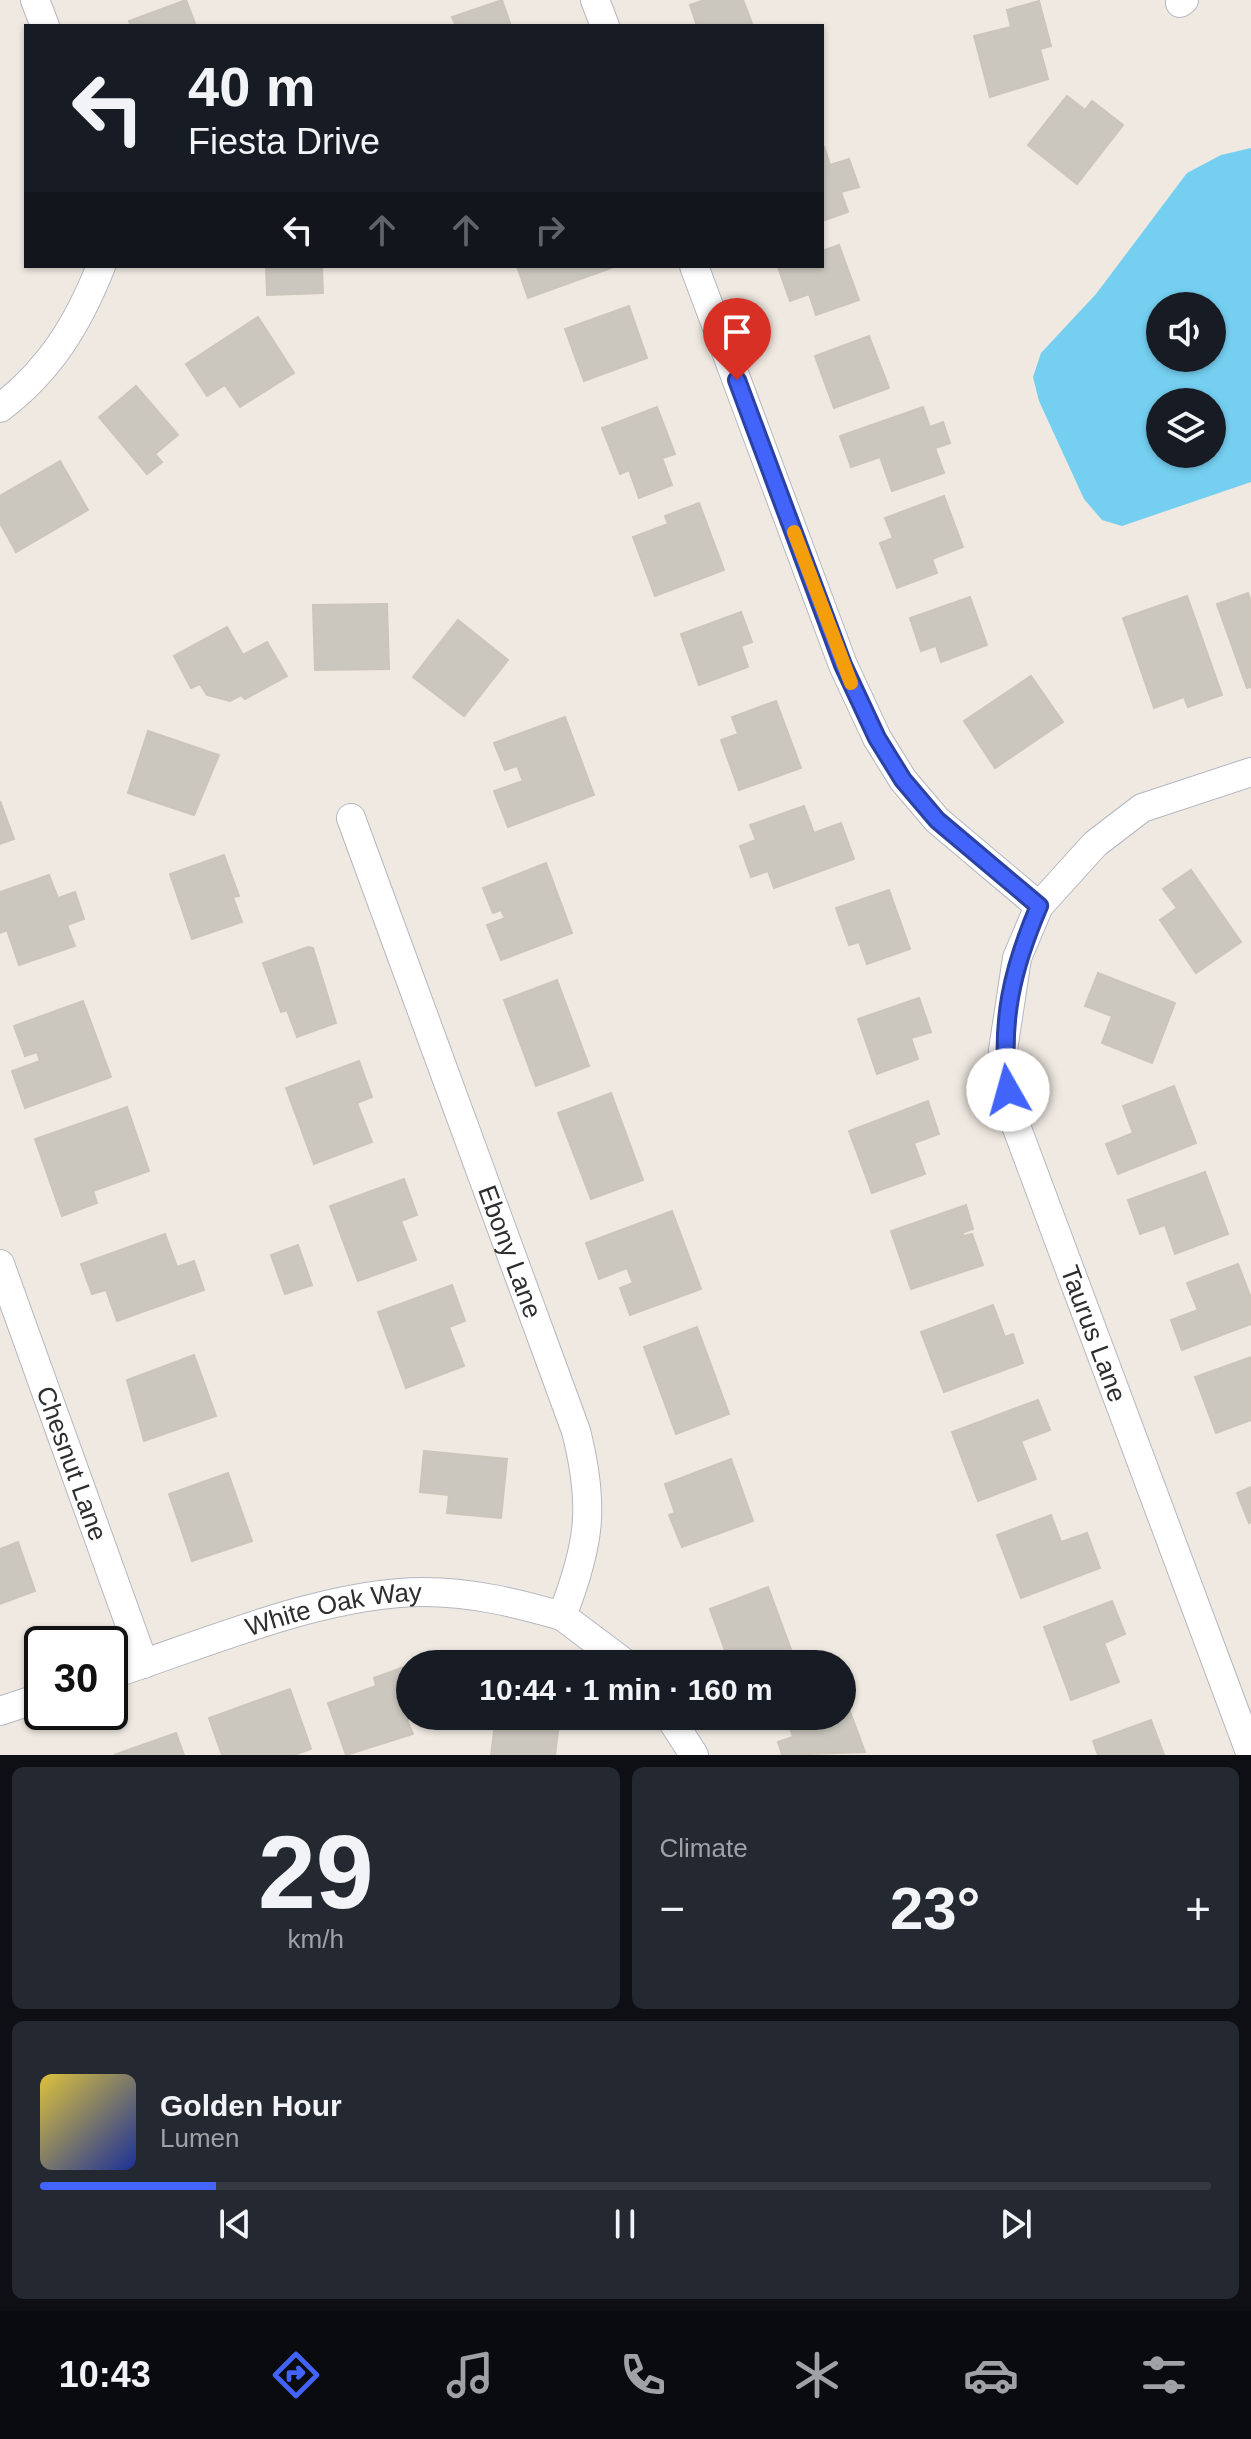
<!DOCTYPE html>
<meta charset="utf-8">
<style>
:root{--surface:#171b24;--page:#242831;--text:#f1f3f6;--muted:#9ea1a6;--line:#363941;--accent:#4264fb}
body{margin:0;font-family:Arial,sans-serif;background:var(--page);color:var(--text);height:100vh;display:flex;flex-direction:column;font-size:30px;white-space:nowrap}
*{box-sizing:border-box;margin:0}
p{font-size:26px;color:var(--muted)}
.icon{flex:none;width:44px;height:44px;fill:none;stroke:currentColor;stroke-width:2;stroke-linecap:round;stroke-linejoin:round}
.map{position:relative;height:1755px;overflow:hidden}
.details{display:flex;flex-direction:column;gap:12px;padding:12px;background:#0d0f14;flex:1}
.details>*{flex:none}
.guide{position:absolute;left:24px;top:24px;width:800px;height:244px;border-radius:0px;box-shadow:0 2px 6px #0004;background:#171b24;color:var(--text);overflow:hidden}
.controls{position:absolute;left:1146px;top:292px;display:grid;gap:16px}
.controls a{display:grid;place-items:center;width:80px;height:80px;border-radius:50%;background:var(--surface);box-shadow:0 2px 6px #0004;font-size:40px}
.speed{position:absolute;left:24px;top:1626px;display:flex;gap:16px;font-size:40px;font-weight:700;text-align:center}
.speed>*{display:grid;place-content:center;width:104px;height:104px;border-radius:50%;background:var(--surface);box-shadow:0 2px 6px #0004;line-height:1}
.speed .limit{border:4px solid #111;border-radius:12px;background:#fff;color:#111}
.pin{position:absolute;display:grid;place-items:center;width:68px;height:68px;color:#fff;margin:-82px -34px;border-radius:50% 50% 50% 0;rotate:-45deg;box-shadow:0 0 8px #0007}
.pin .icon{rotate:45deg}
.me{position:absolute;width:88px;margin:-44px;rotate:353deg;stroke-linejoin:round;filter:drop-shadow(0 0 6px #0008)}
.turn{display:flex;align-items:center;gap:28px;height:168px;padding:0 32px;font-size:36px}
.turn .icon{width:104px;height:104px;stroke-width:2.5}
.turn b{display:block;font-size:56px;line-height:68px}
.lanes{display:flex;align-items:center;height:76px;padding:0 32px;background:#0003;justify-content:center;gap:40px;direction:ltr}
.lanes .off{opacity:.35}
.big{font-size:60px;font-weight:600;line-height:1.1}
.details .tile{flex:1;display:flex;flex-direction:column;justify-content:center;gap:12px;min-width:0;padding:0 28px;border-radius:12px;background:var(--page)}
.details .dial{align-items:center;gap:0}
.dial b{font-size:104px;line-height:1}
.song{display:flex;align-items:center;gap:24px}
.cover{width:96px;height:96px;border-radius:12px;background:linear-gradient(135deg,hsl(50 70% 55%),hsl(230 70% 35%))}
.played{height:8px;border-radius:4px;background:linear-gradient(90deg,var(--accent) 15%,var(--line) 15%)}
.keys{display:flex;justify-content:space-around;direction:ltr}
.heat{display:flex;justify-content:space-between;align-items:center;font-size:44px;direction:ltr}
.details .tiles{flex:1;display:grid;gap:12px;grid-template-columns:1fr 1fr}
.tile:last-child{grid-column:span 2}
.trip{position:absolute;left:396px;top:1650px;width:460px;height:80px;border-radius:40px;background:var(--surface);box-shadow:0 2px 6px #0004;font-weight:600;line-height:80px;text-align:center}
.menu{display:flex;height:128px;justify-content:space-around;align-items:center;background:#090b0e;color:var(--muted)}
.menu .icon{width:56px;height:56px}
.menu .selected{color:var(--accent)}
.menu b{font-size:36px;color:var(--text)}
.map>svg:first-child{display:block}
.water{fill:#75cff0;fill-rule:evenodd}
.building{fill:#cbc7bf;stroke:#cbc5ba;stroke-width:2}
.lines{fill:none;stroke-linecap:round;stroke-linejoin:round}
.minor-casing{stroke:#b4b7c1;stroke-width:30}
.minor{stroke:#fff;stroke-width:28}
.route-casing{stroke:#2b41a3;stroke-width:20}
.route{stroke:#4264fb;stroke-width:14}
.slow{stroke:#f59e0b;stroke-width:14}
.labels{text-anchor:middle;stroke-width:6;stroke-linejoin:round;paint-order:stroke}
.street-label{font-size:26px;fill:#2e2e2e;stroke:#fff}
</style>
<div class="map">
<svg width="1251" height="1755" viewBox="0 0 1251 1755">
<rect width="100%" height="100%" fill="#efe9e1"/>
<path class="water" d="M1251,148V482L1122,526L1102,520L1084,499L1039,401L1033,377L1041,353L1096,294L1187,173L1221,155ZM1160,306H1212V358H1160ZM1160,402H1212V454H1160Z"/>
<g class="building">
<path d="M186,0L196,26H131L129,21Z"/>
<path d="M502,0L511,26H456L452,17Z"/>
<path d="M705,0H743L753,26H697L690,5Z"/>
<path d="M1039,1L1051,46L1040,49L1048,79L990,97L974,36L1011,27L1007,10Z"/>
<path d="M1067,96L1085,110L1092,101L1123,125L1077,184L1028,145Z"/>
<path d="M824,146L830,165L849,159L859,187L841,192L848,212L822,221Z"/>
<path d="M839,245L859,300L816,315L809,294L790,301L778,267L822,266V251Z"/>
<path d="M266,266H322L323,293L267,295Z"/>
<path d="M517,266H610L611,268L528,298Z"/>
<path d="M629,306L647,358L584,381L565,329Z"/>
<path d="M258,317L294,373L240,407L225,385L207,396L186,364Z"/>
<path d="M869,336L889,388L834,408L815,356Z"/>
<path d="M136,386L178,435L155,454L162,462L147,474L99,417Z"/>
<path d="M657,407L675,454L662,458L672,485L639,498L629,470L620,474L602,428Z"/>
<path d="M923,407L930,427L943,422L950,443L935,448L944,473L892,491L880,457L851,467L840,436Z"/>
<path d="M60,461L88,510L16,552L0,523V496Z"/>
<path d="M944,496L963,547L932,559L937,573L897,588L880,543L893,538L885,518Z"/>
<path d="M699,503L724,570L655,596L633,537L668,524L665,516Z"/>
<path d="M1248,593L1251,602V687L1247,688L1217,604Z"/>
<path d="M1187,596L1222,695L1188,707L1184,697L1154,708L1123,618Z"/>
<path d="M970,597L987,645L941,662L936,646L921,651L910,618Z"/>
<path d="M387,604L389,669L315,670L313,605Z"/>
<path d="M741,612L752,642L741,646L748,667L699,685L681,634Z"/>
<path d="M458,620L508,660L464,716L413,677Z"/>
<path d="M227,627L243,655L267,642L287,676L245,699L241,695L230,701L207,695L200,684L191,688L174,656Z"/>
<path d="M1031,676L1063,722L995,768L964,721Z"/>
<path d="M776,701L801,768L739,790L721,740L738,734L732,717Z"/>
<path d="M565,717L594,795L508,827L494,791L523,781L517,766L505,770L494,743Z"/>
<path d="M148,731L219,755L194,815L128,793Z"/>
<path d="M0,801L14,839L0,844Z"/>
<path d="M804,806L814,833L841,823L854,859L774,888L768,871L751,877L740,846L756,840L750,825Z"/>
<path d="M224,855L239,896L233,897L242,922L192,939L170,874Z"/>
<path d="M546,863L572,933L501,960L487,925L505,918L501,910L493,913L483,888Z"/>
<path d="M1191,870L1241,942L1196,973L1160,920L1177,908L1163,889Z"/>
<path d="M49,875L58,898L75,892L84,919L67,925L75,946L19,965L7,930L0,933V892Z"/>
<path d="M889,890L910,949L867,964L859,942L849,945L836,908Z"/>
<path d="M308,947L313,948L336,1023L297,1037L287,1010L281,1012L263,963Z"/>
<path d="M1098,973L1175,1003L1152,1063L1102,1043L1112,1016L1085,1006Z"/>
<path d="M557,980L589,1066L536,1086L504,1000Z"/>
<path d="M919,998L931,1032L911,1038L918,1059L877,1074L858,1019Z"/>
<path d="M83,1001L111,1077L25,1108L12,1071L40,1061L37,1052L25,1056L14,1026Z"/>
<path d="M359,1061L372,1097L357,1103L372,1142L314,1164L286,1088Z"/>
<path d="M1174,1086L1196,1143L1118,1174L1106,1144L1133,1133L1123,1106Z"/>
<path d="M611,1093L643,1180L591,1199L558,1113Z"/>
<path d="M928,1101L939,1134L914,1143L925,1174L872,1193L849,1131Z"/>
<path d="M127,1107L149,1171L93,1191L97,1203L62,1216L35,1139Z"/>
<path d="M1205,1172L1228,1234L1175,1254L1165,1225L1140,1234L1128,1200Z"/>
<path d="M404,1179L417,1215L401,1221L416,1260L358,1281L330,1206Z"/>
<path d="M966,1205L973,1229L962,1233L963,1236L972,1234L983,1265L911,1289L891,1231Z"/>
<path d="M672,1211L701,1289L630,1315L620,1288L633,1283L627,1268L599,1279L586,1243Z"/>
<path d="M165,1234L177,1267L194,1261L204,1290L117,1321L106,1290L92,1294L81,1264Z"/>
<path d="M298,1245L312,1285L285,1294L271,1255Z"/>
<path d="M1238,1264L1251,1298V1324L1182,1350L1171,1320L1198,1310L1187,1283Z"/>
<path d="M452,1285L465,1321L449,1327L464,1366L406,1388L378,1312Z"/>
<path d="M993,1305L1005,1337L1013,1334L1023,1363L944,1392L921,1332Z"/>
<path d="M697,1327L729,1414L676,1434L644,1347Z"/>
<path d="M194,1355L216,1416L144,1441L127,1380Z"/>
<path d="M1251,1357V1420L1216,1433L1195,1377Z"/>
<path d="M1038,1400L1050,1430L1021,1441L1036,1479L978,1501L952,1432Z"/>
<path d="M424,1451L507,1459L501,1518L447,1513L449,1495L420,1492Z"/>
<path d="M731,1459L753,1521L682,1547L669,1515L675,1513L665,1484Z"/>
<path d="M228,1473L252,1541L192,1561L169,1494Z"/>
<path d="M1251,1487V1522L1249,1523L1237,1493Z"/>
<path d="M1051,1515L1061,1542L1087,1533L1100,1568L1021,1598L997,1535Z"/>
<path d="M18,1542L35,1591L0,1604V1549Z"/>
<path d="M768,1587L793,1655L771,1664H730L710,1609Z"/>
<path d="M1112,1601L1125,1634L1104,1643L1119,1682L1071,1700L1044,1627Z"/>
<path d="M410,1665V1716H419L407,1720L413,1734L346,1755L328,1703L376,1686L374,1678Z"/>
<path d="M290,1689L311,1749L294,1755H222L209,1718Z"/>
<path d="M842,1690L865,1752L782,1755L778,1742L793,1737L786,1716H842Z"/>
<path d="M496,1716H560L555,1755H491Z"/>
<path d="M1151,1720L1164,1755H1098L1093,1741Z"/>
<path d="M176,1733L184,1755H114Z"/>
</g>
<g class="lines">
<g class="minor-casing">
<g id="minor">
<path d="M35,0L45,26"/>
<path d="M595,0L605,26"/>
<path d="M1180,3L1184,0"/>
<path d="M694,266L843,665L877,738L903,780L937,820L1039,906"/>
<path d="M0,408C50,370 78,324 101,266"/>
<path id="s1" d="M1251,772L1142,808L1095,844L1039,906L1017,958L1003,1050L1015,1123L1251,1755"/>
<path id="s2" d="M351,818L576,1431C595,1506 590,1544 562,1616L626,1664"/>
<path id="s3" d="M0,1264L144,1664"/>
<path id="s4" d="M110,1675C205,1644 324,1592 424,1592C471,1592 517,1603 562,1616"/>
<path d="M0,1711L42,1697"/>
<path d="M669,1716L694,1755"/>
</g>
</g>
<use href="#minor" class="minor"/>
</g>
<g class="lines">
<g class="route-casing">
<path id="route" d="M737,380L843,665L877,738L903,780L937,820L1039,906C1012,969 1000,1021 1008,1090"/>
</g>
<use href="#route" class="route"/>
<path class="slow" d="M794,532L851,683"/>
</g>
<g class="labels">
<g class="street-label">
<text dy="9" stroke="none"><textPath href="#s2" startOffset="462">Ebony Lane</textPath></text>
<text dy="9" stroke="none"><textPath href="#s1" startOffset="706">Taurus Lane</textPath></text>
<text dy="9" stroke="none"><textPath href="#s3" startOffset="212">Chesnut Lane</textPath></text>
<text dy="9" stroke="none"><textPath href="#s4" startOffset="234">White Oak Way</textPath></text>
</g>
</g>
</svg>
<div class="controls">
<a><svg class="icon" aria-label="sound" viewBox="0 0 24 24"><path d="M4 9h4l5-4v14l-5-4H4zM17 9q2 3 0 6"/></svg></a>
<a><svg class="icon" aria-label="layers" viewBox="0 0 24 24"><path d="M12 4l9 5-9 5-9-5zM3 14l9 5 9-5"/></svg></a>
</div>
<div class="speed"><div class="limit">30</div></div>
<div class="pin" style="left:737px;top:380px;background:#d93025"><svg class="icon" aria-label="arrive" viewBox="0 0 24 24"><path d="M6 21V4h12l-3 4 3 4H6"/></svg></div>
<svg class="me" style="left:1008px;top:1090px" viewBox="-20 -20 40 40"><circle r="19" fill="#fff"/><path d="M0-13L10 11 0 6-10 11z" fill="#4264fb"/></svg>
<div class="trip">10:44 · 1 min · 160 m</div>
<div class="guide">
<div class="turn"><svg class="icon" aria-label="left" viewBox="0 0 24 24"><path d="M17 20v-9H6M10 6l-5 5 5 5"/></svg><div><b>40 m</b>Fiesta Drive</div></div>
<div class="lanes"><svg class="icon" aria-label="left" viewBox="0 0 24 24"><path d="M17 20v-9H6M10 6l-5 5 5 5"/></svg><svg class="icon off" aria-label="ahead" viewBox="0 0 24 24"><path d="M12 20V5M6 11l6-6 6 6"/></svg><svg class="icon off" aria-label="ahead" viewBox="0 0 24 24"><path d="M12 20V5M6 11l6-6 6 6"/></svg><svg class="icon off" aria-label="right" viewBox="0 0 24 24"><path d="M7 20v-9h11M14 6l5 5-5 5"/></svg></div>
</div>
</div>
<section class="details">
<div class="tiles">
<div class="tile dial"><b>29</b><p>km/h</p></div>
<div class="tile"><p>Climate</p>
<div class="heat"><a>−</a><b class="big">23°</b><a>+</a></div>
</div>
<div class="tile">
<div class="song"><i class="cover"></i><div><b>Golden Hour</b><p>Lumen</p></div></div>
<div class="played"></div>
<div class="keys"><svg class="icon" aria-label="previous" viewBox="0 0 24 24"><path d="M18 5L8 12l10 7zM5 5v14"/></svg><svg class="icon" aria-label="pause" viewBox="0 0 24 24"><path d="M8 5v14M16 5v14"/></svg><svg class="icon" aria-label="next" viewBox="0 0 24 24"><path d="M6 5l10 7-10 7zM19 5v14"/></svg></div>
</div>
</div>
</section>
<nav class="menu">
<b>10:43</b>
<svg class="icon selected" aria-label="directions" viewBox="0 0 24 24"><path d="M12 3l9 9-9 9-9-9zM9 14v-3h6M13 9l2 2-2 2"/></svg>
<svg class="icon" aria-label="music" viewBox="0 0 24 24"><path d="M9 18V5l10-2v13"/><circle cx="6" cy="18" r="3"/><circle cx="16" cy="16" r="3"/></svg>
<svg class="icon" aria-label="phone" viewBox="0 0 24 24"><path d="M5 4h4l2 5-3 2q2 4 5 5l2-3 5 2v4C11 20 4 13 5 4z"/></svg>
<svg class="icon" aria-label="climate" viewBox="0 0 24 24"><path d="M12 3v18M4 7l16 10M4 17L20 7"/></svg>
<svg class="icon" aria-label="car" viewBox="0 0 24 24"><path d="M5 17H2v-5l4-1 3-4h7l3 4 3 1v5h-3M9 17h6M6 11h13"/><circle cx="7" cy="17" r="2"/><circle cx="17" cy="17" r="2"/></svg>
<svg class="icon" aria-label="filters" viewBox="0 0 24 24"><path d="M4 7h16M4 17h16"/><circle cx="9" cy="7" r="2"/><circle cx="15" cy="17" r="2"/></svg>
</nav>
